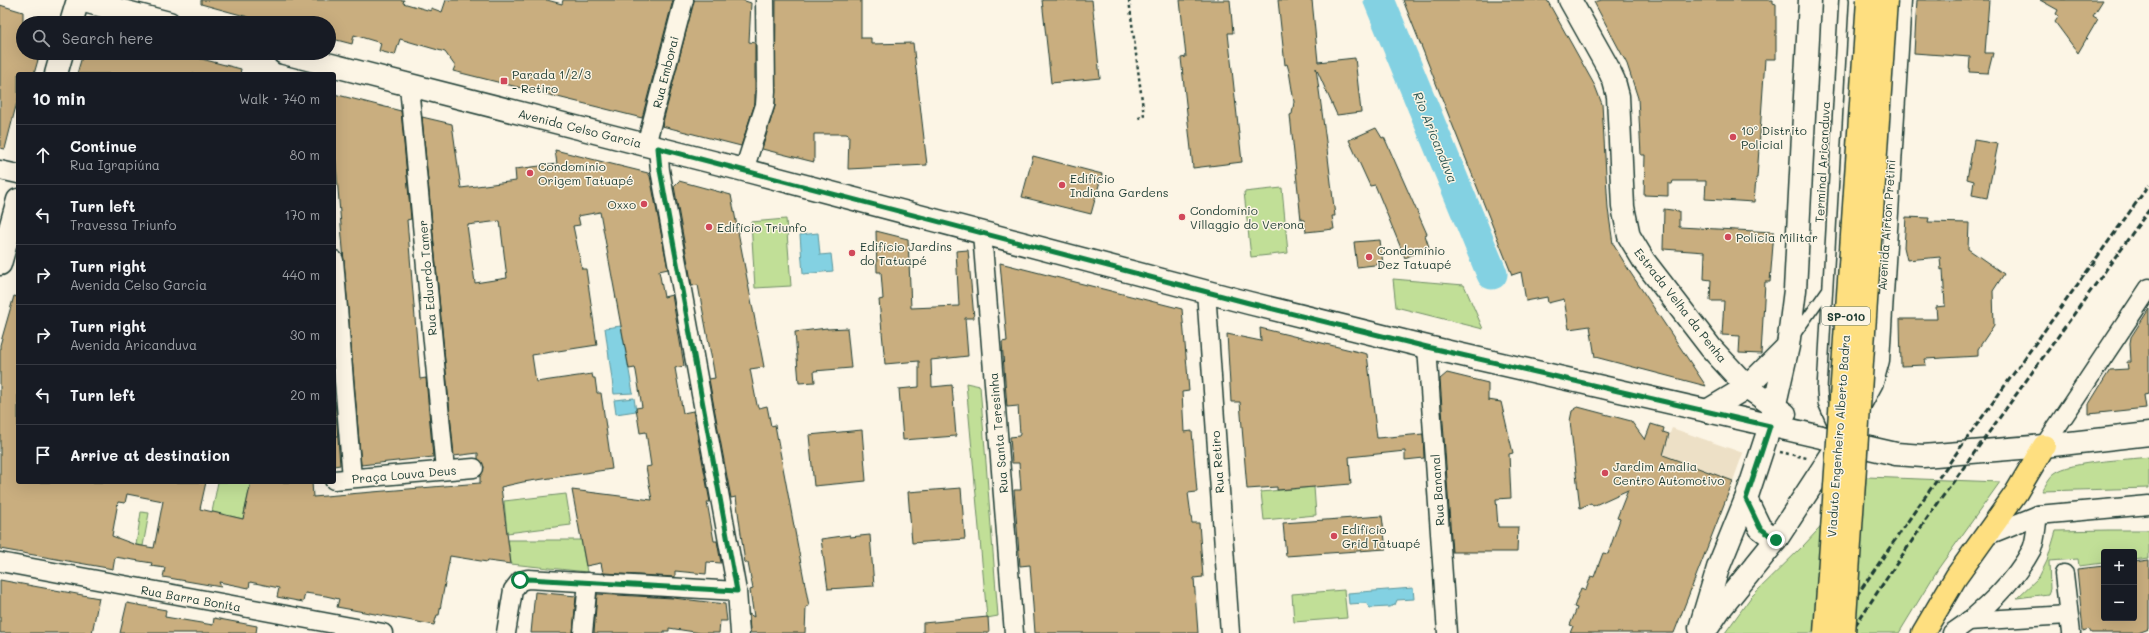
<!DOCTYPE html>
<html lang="en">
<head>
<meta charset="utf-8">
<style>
	:root { --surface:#171b24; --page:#242831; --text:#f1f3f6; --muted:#9ea1a6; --line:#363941 }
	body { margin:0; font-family:Mali,sans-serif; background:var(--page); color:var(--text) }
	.controls { position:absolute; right:12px; bottom:12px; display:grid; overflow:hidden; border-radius:4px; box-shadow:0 4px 16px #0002 }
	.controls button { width:36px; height:36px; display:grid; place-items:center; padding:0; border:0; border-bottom:1px solid var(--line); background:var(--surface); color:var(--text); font:20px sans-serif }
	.stop { position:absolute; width:12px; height:12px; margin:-9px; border:3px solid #0b8043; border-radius:50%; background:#fff }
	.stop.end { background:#0b8043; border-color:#fff; box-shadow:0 1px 4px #0008 }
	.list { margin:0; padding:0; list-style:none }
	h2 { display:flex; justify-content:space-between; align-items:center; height:52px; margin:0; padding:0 16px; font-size:17px }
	h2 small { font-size:13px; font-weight:400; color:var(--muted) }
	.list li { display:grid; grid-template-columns:26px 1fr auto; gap:12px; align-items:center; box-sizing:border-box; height:60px; padding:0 16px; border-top:1px solid var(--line) }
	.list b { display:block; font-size:15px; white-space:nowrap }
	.list p { margin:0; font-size:13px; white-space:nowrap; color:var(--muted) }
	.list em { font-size:13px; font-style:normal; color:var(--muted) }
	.icon { flex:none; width:22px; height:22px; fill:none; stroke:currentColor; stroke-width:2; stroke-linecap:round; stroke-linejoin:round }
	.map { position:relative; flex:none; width:2149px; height:633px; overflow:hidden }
	.search { position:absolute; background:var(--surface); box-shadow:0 4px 16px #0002; left:16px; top:16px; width:320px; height:44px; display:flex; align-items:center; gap:10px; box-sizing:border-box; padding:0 14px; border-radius:22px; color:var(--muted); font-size:15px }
	.panel { position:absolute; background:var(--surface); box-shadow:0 4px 16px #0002; left:16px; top:72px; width:320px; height:412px; border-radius:4px }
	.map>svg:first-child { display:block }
</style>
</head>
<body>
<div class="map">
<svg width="2149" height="633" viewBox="0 0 2149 633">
	<rect width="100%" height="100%" fill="#fcf5e5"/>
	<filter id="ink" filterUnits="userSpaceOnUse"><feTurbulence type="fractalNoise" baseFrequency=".025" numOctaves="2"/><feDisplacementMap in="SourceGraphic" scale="8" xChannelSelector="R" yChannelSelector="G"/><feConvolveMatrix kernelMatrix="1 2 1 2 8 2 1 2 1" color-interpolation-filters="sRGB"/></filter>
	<g filter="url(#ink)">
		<path fill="#ede0c6" d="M1672 428 1743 453 1720 517 1649 490Z"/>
		<g fill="#c1df97" stroke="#708e66">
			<path d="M1282 188 1288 253 1251 257 1244 192Z"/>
			<path d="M786 219 791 286 755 288 751 222Z"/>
			<path d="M1393 279 1464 285 1483 329 1396 307Z"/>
			<path d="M966 383 980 386 998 616 987 618Z"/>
			<path d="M2149 457V488L2042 491C2046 485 2049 477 2055 473 2071 461 2127 460 2149 457Z"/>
			<path d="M1867 477 2000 482 1938 569 1899 633H1725L1751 597 1804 545Z"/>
			<path d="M218 482H251L243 519 212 512Z"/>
			<path d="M1314 487 1316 515 1264 520 1261 492Z"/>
			<path d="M566 494 571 525 507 533 504 501Z"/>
			<path d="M141 512 149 513 143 546 136 545Z"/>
			<path d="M2109 530H2149V558L2134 560V552H2104V563L2079 566 2078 559 2049 561 2050 589 2048 594 2017 598 2039 577 2047 561 2056 531Z"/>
			<path d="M508 540H581L587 572 511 564Z"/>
			<path d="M1344 590 1347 618 1294 622 1292 594Z"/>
		</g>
		<g fill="#83d1e2" stroke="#5b969c">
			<path d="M818 233 820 255 831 254 833 271 803 274 800 235Z"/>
			<path d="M621 326 633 393 614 394 605 328Z"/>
			<path d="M634 398 636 411 616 414 614 400Z"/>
			<path d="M1413 588 1414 599 1397 600 1395 605 1389 607 1370 608 1366 603 1349 604 1348 593Z"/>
		</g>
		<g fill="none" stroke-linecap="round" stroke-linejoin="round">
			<path stroke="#83d1e2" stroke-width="31" d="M1379 0 1492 274"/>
		</g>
		<g fill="#c9ae7f" stroke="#1f3d34" fill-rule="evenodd">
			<path d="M201 0H404L403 3 431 11V8L442 12 446 0H547L562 4 563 0H673L642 118 453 71 455 66 445 52 400 39 395 55 379 51 381 43 354 35 352 44 329 38V23H270L201 4Z"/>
			<path d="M694 0H742L751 3 749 42 755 43V103L741 146 662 126Z"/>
			<path d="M776 0H861V38H871V44L913 43 927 165 848 169 849 135 846 134H814V162L762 149 775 106Z"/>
			<path d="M1042 0H1092L1100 78 1051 83Z"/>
			<path d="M1180 0H1230L1233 33H1228L1242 162 1193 168 1181 58 1186 57Z"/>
			<path d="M1278 0H1312L1318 62 1355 58 1361 112 1337 115 1316 68 1327 149 1335 216H1332L1334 229 1306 232 1304 220H1301L1290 115 1292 114 1294 102 1289 71 1287 64 1285 65Z"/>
			<path d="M1403 0H1547L1595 86 1602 104 1608 209 1613 244 1630 272 1706 386 1595 357 1590 326 1569 329 1564 299 1548 303 1547 297 1526 301 1521 272 1512 275Z"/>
			<path d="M1602 0H1773V3L1776 4V59H1765L1757 178H1756L1754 202 1705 199 1706 181H1673L1672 184H1668V196L1644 195 1645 155H1641L1638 98 1627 64 1594 2Z"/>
			<path d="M1917 0H1989L1985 53H1993L1988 73 1969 72 1970 57 1914 53Z"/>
			<path d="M2040 0H2103L2093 16 2098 19 2078 53 2055 22 2059 16 2056 14 2058 10Z"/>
			<path d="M0 5 23 12V53H40L34 74H18V98L5 149 0 148Z"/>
			<path d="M83 53H178L241 69 240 74H77Z"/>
			<path d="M334 94 401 111 411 219 407 220 420 379 426 378 433 457 361 465 334 141Z"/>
			<path d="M422 117 452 124 461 188 516 181 515 169 557 164 555 150 648 173 650 176 668 269 659 271 664 297 672 295 683 359 684 366 675 368 683 413 693 411 710 502H707L714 541H717L721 563 707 562 706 574 675 571V577L603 573 601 563 586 566 572 490 652 500 646 467 651 466 646 432 640 433 636 408 642 407 636 371 635 368 629 369 600 212 578 216 580 225 573 226 582 269H586L597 345 532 355 536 382 592 374 593 378H595L597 393H601L612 469 523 482 501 487 511 564 488 561 487 562 450 556 439 615H437L434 625 337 607 339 599 326 596 305 593 303 602 277 597 279 588 250 582 249 588 219 582 221 587 163 577 165 568 151 566 152 563 115 557 113 569 0 549V345L14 296 18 297V482H206L200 509 243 519 251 482H312L313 497 480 483V477L484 467 478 459V453L454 456ZM500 221 507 278 475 283 467 225ZM127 494 163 501 154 548 136 545 112 536 118 502 125 503Z"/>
			<path d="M1376 128 1382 138 1384 137 1427 234 1425 235 1429 247 1405 258 1375 185 1370 186 1349 140Z"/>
			<path d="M1974 140 1998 144 1987 198 1972 195 1974 181 1967 179Z"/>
			<path d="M1033 156 1102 174 1091 214 1022 197Z"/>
			<path d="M679 181 731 195 764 367 750 369 757 405 759 408 767 406 771 426 775 425 809 606 806 607 805 633H750L749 614 754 617 750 590 753 589 748 563H745L736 497 731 498 714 407 709 379 715 378 713 366 698 285 692 286 674 186Z"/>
			<path d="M1664 209 1679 211V227L1774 232 1770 282H1765L1761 354 1739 353 1740 336 1722 335 1724 301H1710L1711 280 1704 279 1705 252 1663 249Z"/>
			<path d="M1906 217 1929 218 1928 222 1969 223 1968 249 2004 274 1993 291 1994 325 1978 349V356L1925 359 1926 365 1901 366 1900 319H1937L1936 307 1945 306 1943 269 1941 270 1940 257 1907 260 1904 247Z"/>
			<path d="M876 231 908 239 911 308 959 306 956 251 968 250 974 318H965L968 356 931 360 932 387 952 385 956 436 903 440 899 389 919 387V361L885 364 879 300 883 299 881 272H877Z"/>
			<path d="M1380 240 1383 264 1357 267 1354 242Z"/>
			<path d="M1000 263 1182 309 1189 391 1182 392 1184 432 1192 431 1197 492 1188 493 1192 523H1199L1203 577 1194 578 1198 633H1035L1030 565 1020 566 1014 490H1021L1019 463H1012L1010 437 1019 436 1020 434 1018 406 1007 407 1002 342 1007 341Z"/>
			<path d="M2149 309V394L2144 395 2146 408 2089 414V404L2110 370 2128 369 2127 362H2131L2130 343 2131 337Z"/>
			<path d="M827 328V329L847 328 851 368 814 371 815 382 799 383 795 332Z"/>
			<path d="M1260 328 1367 354 1377 438 1423 434 1424 458 1405 460V451L1349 457 1351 484 1277 490V487L1247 489 1240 402H1231L1227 334 1261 341Z"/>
			<path d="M1447 373 1488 383V400L1501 402 1513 453 1509 454 1511 498 1496 499 1498 527H1518L1517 552H1452L1440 379Z"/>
			<path d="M335 401 340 465 334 466V402Z"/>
			<path d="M1578 407 1631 421 1645 440 1651 424 1664 428 1663 432 1669 434 1663 455 1733 481 1674 633H1570L1573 626 1570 625 1577 608 1574 607 1581 588 1586 590 1591 576 1594 577 1603 553 1608 554 1620 519 1617 518 1628 490 1593 506 1591 503 1580 508 1570 421 1572 411Z"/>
			<path d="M862 430 866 481 814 486 809 435Z"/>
			<path d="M961 488 965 539 912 543 908 492Z"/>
			<path d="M1382 516 1386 549 1286 556 1283 523Z"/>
			<path d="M850 535V537L870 535 874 586 828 589 821 539Z"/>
			<path d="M2149 560V629L2138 633H2091L2089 629 2083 631 2077 569 2104 566V618H2134V562Z"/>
			<path d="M0 580 99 598 92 633H0Z"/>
			<path d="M535 592 576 596 573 633H531Z"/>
			<path d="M597 594 673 598 725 604 727 621H720L719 633H701L669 628V631H664V633H594Z"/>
			<path d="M127 603 166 610 165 617 213 625 214 618 257 626 256 633H120Z"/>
			<path d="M988 617 989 633H923V623Z"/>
		</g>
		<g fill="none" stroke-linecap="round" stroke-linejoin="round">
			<g stroke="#1f3d34" stroke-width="12">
				<g id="lane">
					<path d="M1795 335 1826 291"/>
					<path d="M1834 428 1823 403 1822 390 1844 0"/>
				</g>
			</g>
			<g stroke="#1f3d34" stroke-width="21">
				<g id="street">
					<path d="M409 86 445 470"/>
					<path d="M646 145 684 0"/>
					<path d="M658 148 660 170 737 591 740 633"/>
					<path d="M0 170 18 174"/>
					<path d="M744 170 765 105 766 91 765 0"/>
					<path d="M982 233 1014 633"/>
					<path d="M334 260 352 478"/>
					<path d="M1206 291 1230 633"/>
					<path d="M1427 347 1447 633"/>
					<path d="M2044 446 2149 288"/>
					<path d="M334 480 474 468"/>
					<path d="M1986 536 2038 515 2149 505"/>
					<path d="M0 562 383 633"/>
					<path d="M2064 574 2071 633"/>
					<path d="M1968 621 2068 615"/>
					<path d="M506 633 513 590 520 581 528 579 737 591"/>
					<path d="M583 633 588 582"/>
					<path d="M1952 633C1982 613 2015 581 2032 549 2036 539 2036 526 2038 515"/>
				</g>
			</g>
			<g stroke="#1f3d34" stroke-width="25">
				<g id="secondary">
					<path d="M80 0 169 23"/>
					<path d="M1570 0 1607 66 1614 81 1618 96 1623 207 1629 236 1644 261 1711 348 1747 387 1785 414"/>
					<path d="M71 23 78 0"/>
					<path d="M284 53 744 170 1249 303 1427 347 1896 454 1923 456 2044 446 2149 434"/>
					<path d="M56 74 62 53"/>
					<path d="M0 264 18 200"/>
					<path d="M1857 410 1872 382 1878 360 1900 0"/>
					<path d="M1707 411 1747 387 1787 347"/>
					<path d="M1746 499 1760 528 1776 540"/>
					<path d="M1700 628 1718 568 1746 499 1770 426 1788 346 1795 290 1810 0"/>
					<path d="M1704 633 1720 609 1776 540 1842 439"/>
				</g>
			</g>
			<g stroke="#1f3d34" stroke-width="25">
				<path id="highway" d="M1923 633 1956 577 2016 493 2044 446"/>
			</g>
			<g stroke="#1f3d34" stroke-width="2.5" stroke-dasharray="3 3" stroke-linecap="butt">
				<path d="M1129 0 1144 116 1136 119"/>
				<path d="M1780 452 1807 458"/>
			</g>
			<use href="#lane" stroke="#fcf5e5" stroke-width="9"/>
			<use href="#street" stroke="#fcf5e5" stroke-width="18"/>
			<use href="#secondary" stroke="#fcf5e5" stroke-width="22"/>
			<use href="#highway" stroke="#fedf80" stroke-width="22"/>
			<g stroke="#1f3d34" stroke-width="3" stroke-dasharray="6 3" stroke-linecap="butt">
				<path d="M1831 633 1917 508 2149 185"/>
				<path d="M1850 633 1928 517 2149 210"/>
			</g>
			<g stroke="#1f3d34" stroke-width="25" stroke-linecap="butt">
				<g id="highway-bridge">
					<path d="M1825 633 1868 0"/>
					<path d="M1844 633 1886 0"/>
				</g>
			</g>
			<use href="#highway-bridge" stroke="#fedf80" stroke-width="22"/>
		</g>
	</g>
	<g fill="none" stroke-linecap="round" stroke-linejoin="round" filter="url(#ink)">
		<path stroke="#0b8043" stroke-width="5" d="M520 580 528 579 737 591 660 170 658 148 1249 303 1427 347 1770 426 1746 499 1760 528 1776 540"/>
	</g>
	<g fill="#d1495b" stroke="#fcf5e5" stroke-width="1.5">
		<rect x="500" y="77" width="8" height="8" rx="2"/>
		<circle cx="1733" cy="137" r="4"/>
		<circle cx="530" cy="173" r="4"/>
		<circle cx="1062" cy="185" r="4"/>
		<circle cx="644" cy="204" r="4"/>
		<circle cx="1182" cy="217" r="4"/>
		<circle cx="709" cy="227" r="4"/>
		<circle cx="1728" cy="237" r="4"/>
		<circle cx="852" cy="253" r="4"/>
		<circle cx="1369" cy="257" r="4"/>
		<circle cx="1605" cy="473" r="4"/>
		<circle cx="1334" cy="536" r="4"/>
	</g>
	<g text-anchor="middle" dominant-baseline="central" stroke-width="3" stroke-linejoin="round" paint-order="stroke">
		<rect fill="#fcf5e5" stroke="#617469" stroke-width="1" x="1822" y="307" width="48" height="18" rx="3"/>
		<g font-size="11" font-weight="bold" fill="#1f3d34">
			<text x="1846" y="316">SP-010</text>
		</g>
		<g font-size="12" fill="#1f3d34" stroke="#fcf5e5">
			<text transform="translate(665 72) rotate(-76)">Rua Emborai</text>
			<text transform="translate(580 128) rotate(14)">Avenida Celso Garcia</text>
			<text transform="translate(1822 162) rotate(-87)">Terminal Aricanduva</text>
			<text transform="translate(1886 225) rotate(-86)">Avenida Aírton Pretini</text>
			<text transform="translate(427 278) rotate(-95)">Rua Eduardo Tamer</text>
			<text transform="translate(1681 305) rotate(52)">Estrada Velha da Penha</text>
			<text transform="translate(998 433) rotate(-95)">Rua Santa Teresinha</text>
			<text transform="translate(1838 436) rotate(-86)">Viaduto Engenheiro Alberto Badra</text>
			<text transform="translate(1217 462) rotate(-94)">Rua Retiro</text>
			<text transform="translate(404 474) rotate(-5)">Praça Louva Deus</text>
			<text transform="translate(1437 490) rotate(-94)">Rua Bananal</text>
			<text transform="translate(191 598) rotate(10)">Rua Barra Bonita</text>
		</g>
		<g font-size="12" fill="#1f3d34" stroke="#fcf5e5" text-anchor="start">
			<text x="512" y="74">Parada 1/2/3<tspan x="512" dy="14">- Retiro</tspan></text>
			<text x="1741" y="130">10º Distrito<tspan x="1741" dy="14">Policial</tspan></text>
			<text x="538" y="166">Condomínio<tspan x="538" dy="14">Origem Tatuapé</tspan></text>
			<text x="1070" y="178">Edifício<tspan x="1070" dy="14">Indiana Gardens</tspan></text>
			<text x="636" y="204" text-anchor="end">Oxxo</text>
			<text x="1190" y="210">Condomínio<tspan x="1190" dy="14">Villaggio do Verona</tspan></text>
			<text x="717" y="227">Edifício Triunfo</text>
			<text x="1736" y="237">Polícia Militar</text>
			<text x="860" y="246">Edifício Jardins<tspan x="860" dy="14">do Tatuapé</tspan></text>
			<text x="1377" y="250">Condomínio<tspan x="1377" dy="14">Dez Tatuapé</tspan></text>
			<text x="1613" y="466">Jardim Amalia<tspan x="1613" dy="14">Centro Automotivo</tspan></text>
			<text x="1342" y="529">Edifício<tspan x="1342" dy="14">Grid Tatuapé</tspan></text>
		</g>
		<g font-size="13" font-style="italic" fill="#335b57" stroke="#fcf5e5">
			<text transform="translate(1436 137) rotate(68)">Rio Aricanduva</text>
		</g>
	</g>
</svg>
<div class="controls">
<button>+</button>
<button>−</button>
</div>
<div class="stop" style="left:520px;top:580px"></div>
<div class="stop end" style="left:1776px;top:540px"></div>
<div class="search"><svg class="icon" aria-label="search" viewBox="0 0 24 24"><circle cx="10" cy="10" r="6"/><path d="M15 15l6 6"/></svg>Search here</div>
<section class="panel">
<h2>10 min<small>Walk · 740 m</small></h2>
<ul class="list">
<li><svg class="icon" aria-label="ahead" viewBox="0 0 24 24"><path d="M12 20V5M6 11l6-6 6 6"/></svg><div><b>Continue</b><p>Rua Igrapiúna</p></div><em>80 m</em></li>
<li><svg class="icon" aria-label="left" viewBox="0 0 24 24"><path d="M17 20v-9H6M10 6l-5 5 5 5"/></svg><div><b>Turn left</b><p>Travessa Triunfo</p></div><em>170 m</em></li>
<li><svg class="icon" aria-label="right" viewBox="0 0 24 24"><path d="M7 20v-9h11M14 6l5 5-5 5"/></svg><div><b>Turn right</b><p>Avenida Celso Garcia</p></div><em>440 m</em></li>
<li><svg class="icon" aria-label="right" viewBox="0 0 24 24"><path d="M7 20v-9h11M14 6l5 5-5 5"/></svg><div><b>Turn right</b><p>Avenida Aricanduva</p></div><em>30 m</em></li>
<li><svg class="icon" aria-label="left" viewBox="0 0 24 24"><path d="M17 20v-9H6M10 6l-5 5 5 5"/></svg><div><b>Turn left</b></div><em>20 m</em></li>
<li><svg class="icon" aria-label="arrive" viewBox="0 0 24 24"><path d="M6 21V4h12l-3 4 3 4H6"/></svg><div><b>Arrive at destination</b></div></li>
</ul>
</section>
</div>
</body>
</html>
